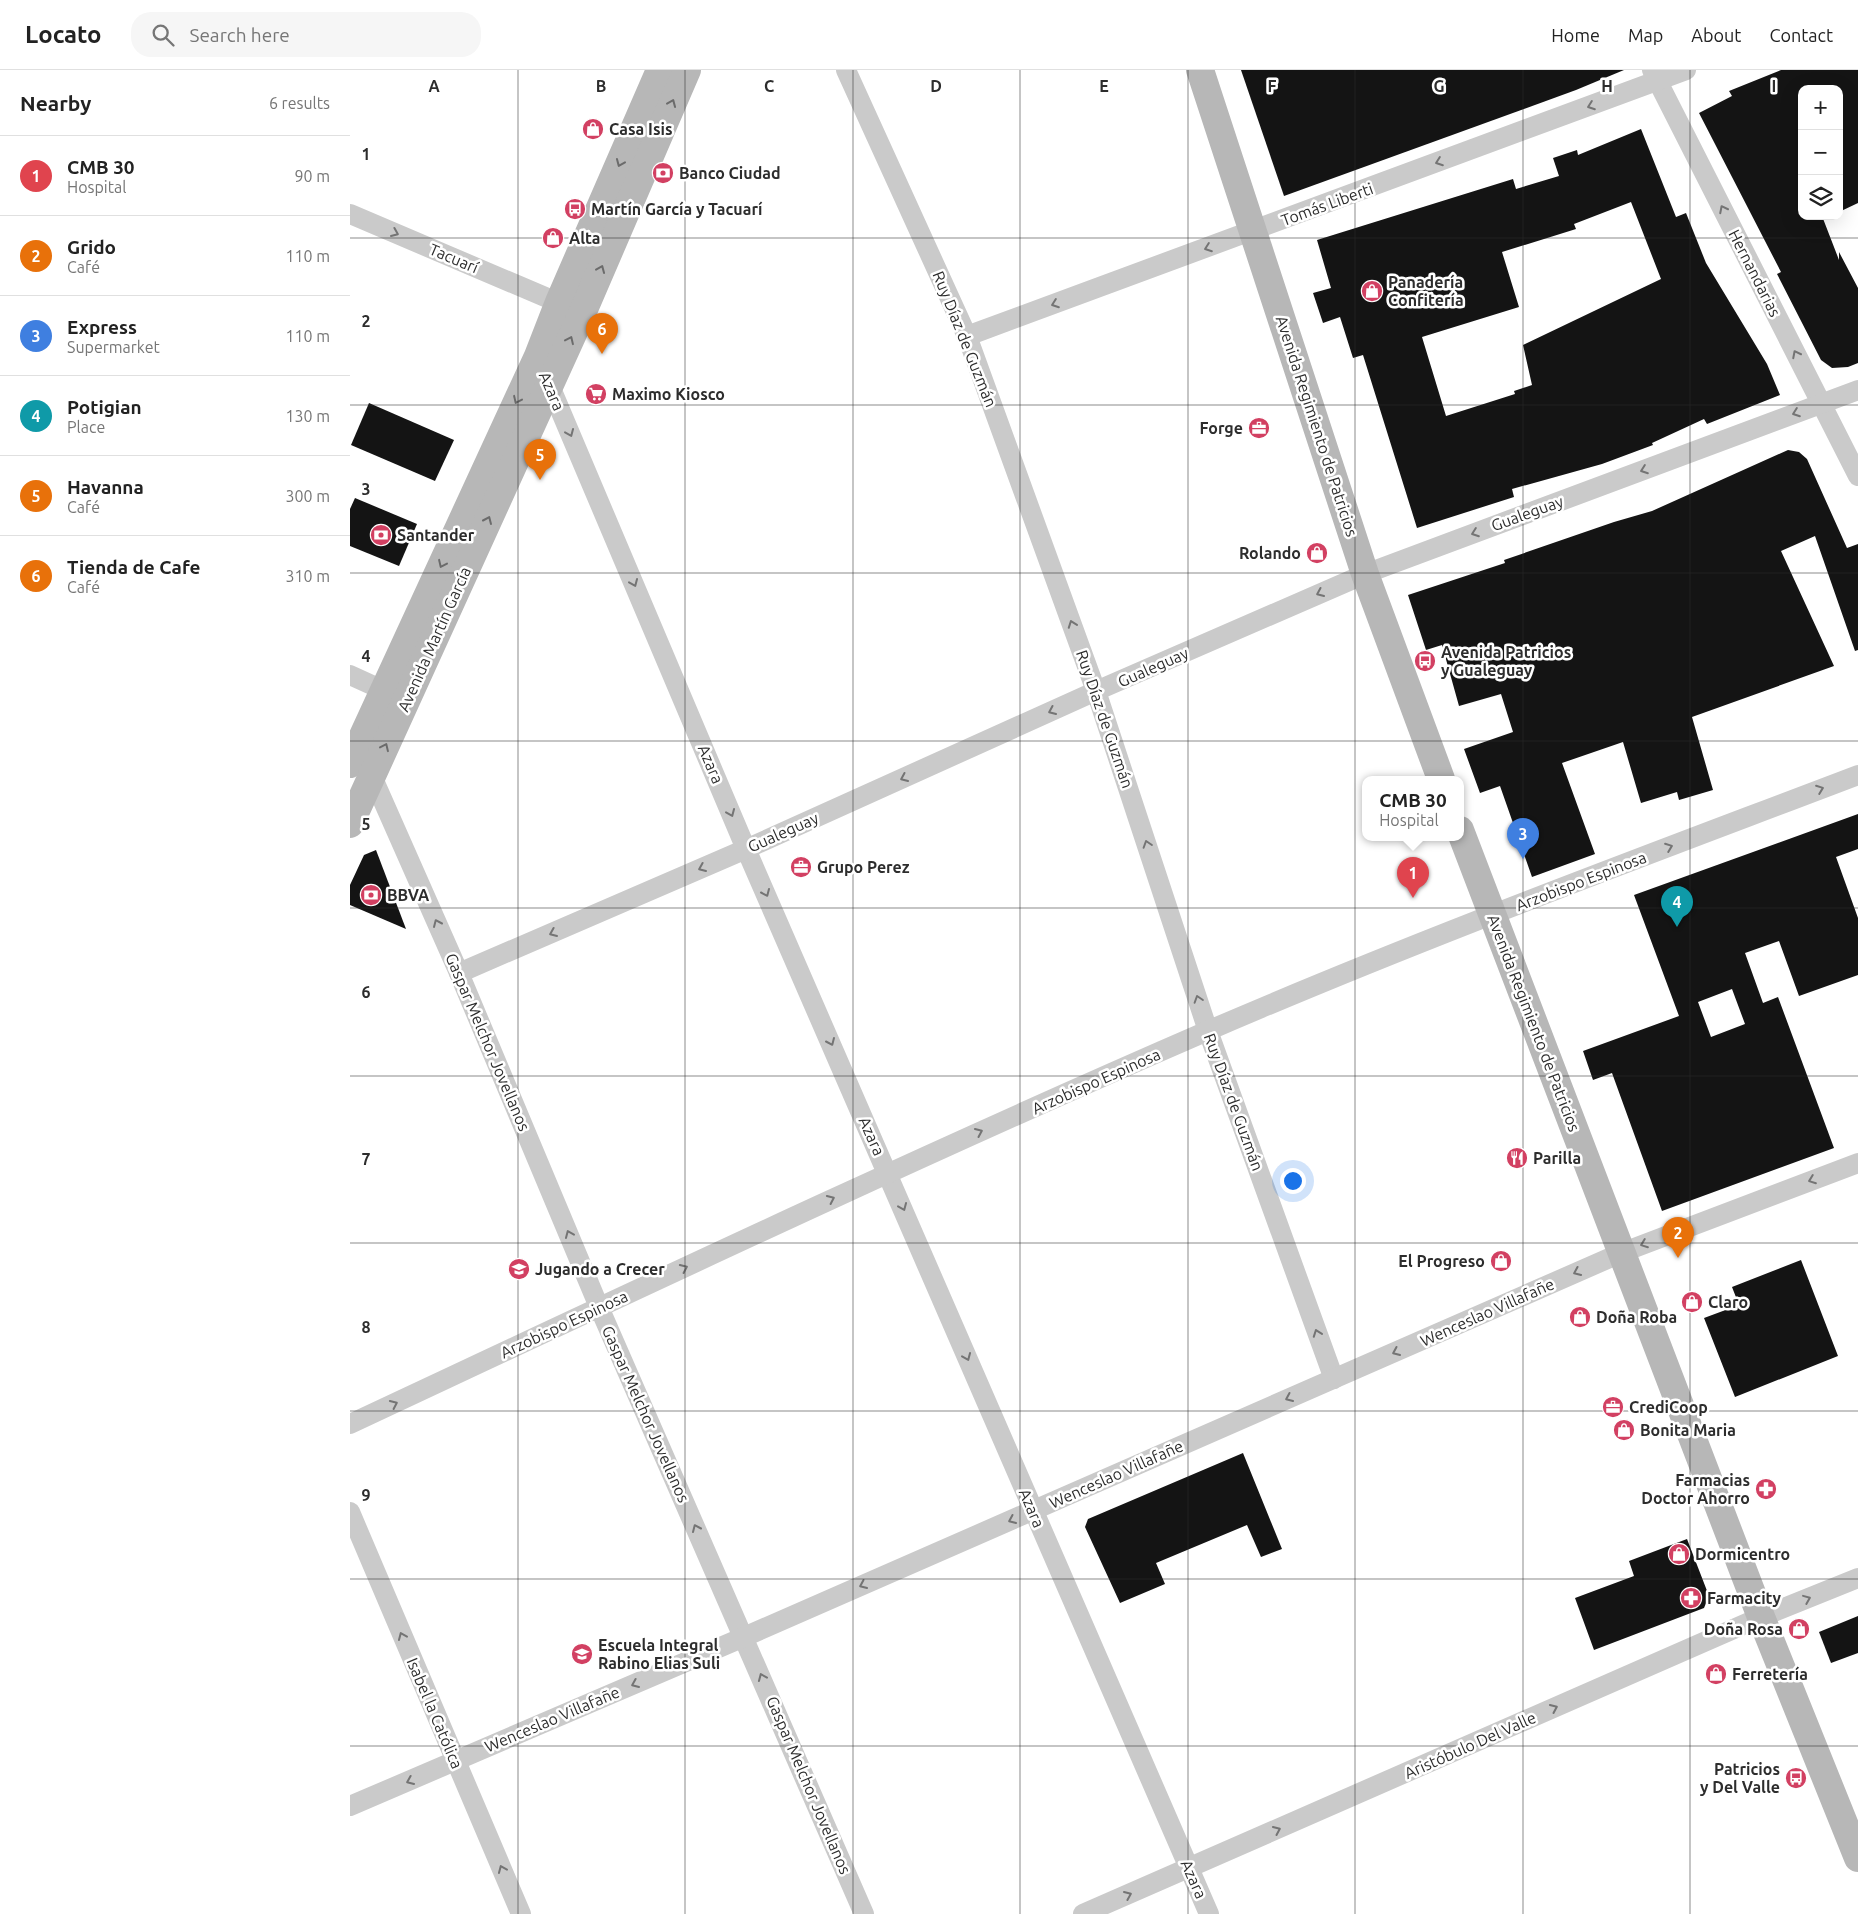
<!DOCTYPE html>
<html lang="en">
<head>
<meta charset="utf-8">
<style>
	:root { --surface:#fff; --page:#f6f6f6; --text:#222; --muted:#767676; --line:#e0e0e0; --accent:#db2777 }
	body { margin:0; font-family:Ubuntu,sans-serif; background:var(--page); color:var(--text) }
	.controls { position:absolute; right:15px; top:15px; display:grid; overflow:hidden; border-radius:10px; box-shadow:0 5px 20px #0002 }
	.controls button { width:45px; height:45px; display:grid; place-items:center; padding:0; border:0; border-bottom:1px solid var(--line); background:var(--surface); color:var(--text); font:25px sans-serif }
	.you { position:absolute; left:942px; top:1110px; width:18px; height:18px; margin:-12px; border:4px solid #fff; border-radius:50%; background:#1a73e8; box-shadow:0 0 0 8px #1a73e833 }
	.badge { display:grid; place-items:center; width:32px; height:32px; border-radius:50%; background:var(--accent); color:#fff; font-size:16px; font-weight:700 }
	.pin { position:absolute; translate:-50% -41px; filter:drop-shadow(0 1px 2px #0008) }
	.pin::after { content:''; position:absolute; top:26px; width:18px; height:15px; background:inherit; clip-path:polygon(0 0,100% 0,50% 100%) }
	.popup { position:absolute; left:1012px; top:706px; width:102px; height:65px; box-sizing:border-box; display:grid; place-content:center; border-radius:10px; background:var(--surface); filter:drop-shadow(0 1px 4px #0005); font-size:16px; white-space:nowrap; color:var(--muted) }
	.popup b { font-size:19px; color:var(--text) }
	.popup::after { content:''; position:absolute; left:50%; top:100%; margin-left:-10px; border:10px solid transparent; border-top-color:var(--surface) }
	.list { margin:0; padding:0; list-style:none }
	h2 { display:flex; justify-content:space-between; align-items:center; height:65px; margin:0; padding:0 20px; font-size:21px }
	h2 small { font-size:16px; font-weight:400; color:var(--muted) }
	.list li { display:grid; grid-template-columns:32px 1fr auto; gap:15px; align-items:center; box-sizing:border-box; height:80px; padding:0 20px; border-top:1px solid var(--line) }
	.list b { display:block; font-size:19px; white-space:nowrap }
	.list p { margin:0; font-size:16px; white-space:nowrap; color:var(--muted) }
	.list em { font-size:16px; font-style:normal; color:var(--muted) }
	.icon { flex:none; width:28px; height:28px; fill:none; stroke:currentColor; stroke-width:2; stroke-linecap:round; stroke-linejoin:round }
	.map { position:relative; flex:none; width:1508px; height:1844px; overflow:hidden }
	header { display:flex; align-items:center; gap:30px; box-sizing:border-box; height:70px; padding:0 25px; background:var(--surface); border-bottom:1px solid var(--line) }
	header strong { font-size:24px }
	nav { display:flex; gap:28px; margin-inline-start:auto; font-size:18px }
	.search { width:350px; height:45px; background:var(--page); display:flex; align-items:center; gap:12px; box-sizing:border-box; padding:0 18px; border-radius:20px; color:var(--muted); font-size:19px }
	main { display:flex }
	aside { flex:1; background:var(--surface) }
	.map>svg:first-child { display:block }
</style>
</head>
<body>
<header>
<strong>Locato</strong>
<div class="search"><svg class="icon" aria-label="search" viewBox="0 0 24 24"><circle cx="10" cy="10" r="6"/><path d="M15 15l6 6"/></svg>Search here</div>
<nav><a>Home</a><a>Map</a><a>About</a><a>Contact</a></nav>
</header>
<main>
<aside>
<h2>Nearby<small>6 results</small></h2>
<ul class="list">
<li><span class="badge" style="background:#e0444e">1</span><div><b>CMB 30</b><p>Hospital</p></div><em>90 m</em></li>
<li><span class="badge" style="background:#e8710a">2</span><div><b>Grido</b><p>Café</p></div><em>110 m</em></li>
<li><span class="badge" style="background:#3f7fe0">3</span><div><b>Express</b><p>Supermarket</p></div><em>110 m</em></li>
<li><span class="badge" style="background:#0f9aa8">4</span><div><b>Potigian</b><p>Place</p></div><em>130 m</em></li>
<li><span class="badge" style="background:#e8710a">5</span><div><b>Havanna</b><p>Café</p></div><em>300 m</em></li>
<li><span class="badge" style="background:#e8710a">6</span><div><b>Tienda de Cafe</b><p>Café</p></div><em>310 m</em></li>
</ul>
</aside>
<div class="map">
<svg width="1508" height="1844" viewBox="0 0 1508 1844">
	<rect width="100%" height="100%" fill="#fff"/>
	<g fill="#141414" fill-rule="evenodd">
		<path d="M891 0H1274L1226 20 934 126Z"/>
		<path d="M1431 0H1508V133L1489 142V19H1452V146H1472L1489 190V182L1508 218V293L1498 297 1482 298 1471 290 1427 204 1431 202 1349 43 1382 26 1379 21Z"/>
		<path d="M1291 59 1326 147 1336 143 1356 193 1417 294 1430 325 1357 354 1354 349 1302 373 1303 375 1252 394 1162 419 1164 427 1067 458 1013 285 1003 288 990 247 973 253 963 223 981 218 967 170 1163 109 1166 119 1209 106 1203 88 1227 80 1228 85ZM1281 132 1311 209 1173 275 1182 315 1164 321 1165 324 1096 346 1072 267 1169 237 1152 182 1226 159 1224 154Z"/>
		<path d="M19 333 104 370 85 411 1 375Z"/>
		<path d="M1438 380 1449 382 1457 389 1497 478 1508 474V580L1505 581 1465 466 1431 481 1484 596 1342 647 1363 720 1329 730 1327 722 1291 733 1273 672 1212 693 1245 784 1182 807 1150 716 1130 723 1114 679 1163 662 1151 624 1109 636 1092 575 1076 580 1058 525 1155 493 1154 490 1264 452 1302 441Z"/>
		<path d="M5 428 67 454 49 496 0 476V439Z"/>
		<path d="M1508 744V779L1486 787 1508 848V905L1449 926 1429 871 1395 883 1413 933 1428 927 1484 1078 1312 1141 1262 1003 1243 1010 1233 981 1329 946 1284 825ZM1382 919 1395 954 1361 967 1348 932Z"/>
		<path d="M26 780 56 859 0 835V815L14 785Z"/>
		<path d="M1451 1190 1488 1286 1385 1327 1354 1248 1389 1235 1382 1217Z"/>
		<path d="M893 1383 932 1479 911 1487 897 1455 806 1493 815 1514 770 1533 735 1457 738 1449Z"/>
		<path d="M1337 1469 1359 1526 1354 1538 1244 1580 1225 1528 1284 1506 1279 1491Z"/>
		<path d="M1508 1546V1583L1481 1593 1469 1562Z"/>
	</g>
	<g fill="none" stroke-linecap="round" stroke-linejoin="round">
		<g stroke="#cacaca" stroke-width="20">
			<path d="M496 0 617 266 746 621 858 961 984 1309"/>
			<path d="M1302 0 1508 406"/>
			<path d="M0 144 221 238"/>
			<path d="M617 266 1336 0"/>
			<path d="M197 309 396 779 859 1844"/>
			<path d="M0 605 46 626"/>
			<path d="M18 697 109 903 249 1237 514 1844"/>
			<path d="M109 903 396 779 746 621 1015 504 1508 320"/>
			<path d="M0 1354C284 1221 567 1087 855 962 1070 869 1290 788 1508 705"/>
			<path d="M0 1442 171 1844"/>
			<path d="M0 1736 394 1567 1271 1183 1508 1093"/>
			<path d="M733 1844 1411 1547 1508 1508"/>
		</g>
		<g stroke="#b7b7b7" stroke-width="28">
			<path d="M850 0 1015 504 1091 709"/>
			<path d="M0 694 188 286 209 232 310 0"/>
			<path d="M0 754 232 244 337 0"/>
			<path d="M1110 760 1411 1547 1508 1788"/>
		</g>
	</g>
	<defs><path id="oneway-chevron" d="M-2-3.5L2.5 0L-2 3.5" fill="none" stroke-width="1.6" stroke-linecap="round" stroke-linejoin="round" transform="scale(1.25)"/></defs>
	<g stroke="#6b6b6b">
		<use href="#oneway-chevron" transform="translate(322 33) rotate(-67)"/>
		<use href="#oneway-chevron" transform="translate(270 93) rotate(113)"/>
		<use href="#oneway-chevron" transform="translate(251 199) rotate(-67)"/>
		<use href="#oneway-chevron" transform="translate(220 270) rotate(-65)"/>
		<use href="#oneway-chevron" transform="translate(167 330) rotate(115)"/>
		<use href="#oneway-chevron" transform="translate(138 450) rotate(-66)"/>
		<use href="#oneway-chevron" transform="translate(92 494) rotate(115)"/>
		<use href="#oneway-chevron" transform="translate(35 677) rotate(-65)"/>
	</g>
	<g stroke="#747474">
		<use href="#oneway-chevron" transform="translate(1241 36) rotate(160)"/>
		<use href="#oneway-chevron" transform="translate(1089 92) rotate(160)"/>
		<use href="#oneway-chevron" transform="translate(1373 139) rotate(-117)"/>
		<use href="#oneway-chevron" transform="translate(45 163) rotate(23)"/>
		<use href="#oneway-chevron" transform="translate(858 178) rotate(160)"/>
		<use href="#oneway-chevron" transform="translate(705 234) rotate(160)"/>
		<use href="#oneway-chevron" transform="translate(1446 284) rotate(-117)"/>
		<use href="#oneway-chevron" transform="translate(1446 343) rotate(160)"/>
		<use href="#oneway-chevron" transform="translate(220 363) rotate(67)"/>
		<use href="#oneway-chevron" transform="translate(1294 400) rotate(160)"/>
		<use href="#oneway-chevron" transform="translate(1125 463) rotate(160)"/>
		<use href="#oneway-chevron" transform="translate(284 513) rotate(67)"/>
		<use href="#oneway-chevron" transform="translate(970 523) rotate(156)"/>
		<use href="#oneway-chevron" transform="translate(722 554) rotate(-110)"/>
		<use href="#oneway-chevron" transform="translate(702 641) rotate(156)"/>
		<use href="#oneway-chevron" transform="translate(554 708) rotate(156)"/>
		<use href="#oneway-chevron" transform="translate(1470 719) rotate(-21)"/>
		<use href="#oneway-chevron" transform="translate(381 743) rotate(67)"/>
		<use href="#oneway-chevron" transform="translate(797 774) rotate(-108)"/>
		<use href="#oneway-chevron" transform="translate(1319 777) rotate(-21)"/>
		<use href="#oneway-chevron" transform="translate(352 798) rotate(157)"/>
		<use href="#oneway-chevron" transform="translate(416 823) rotate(66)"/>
		<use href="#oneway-chevron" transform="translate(87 853) rotate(-114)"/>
		<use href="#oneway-chevron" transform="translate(203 863) rotate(157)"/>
		<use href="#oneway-chevron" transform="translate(848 929) rotate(-108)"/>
		<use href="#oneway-chevron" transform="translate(481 972) rotate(66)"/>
		<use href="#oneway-chevron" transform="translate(629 1062) rotate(-24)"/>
		<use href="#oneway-chevron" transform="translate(1462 1110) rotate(159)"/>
		<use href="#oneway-chevron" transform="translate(481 1129) rotate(-25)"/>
		<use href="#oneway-chevron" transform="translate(553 1137) rotate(67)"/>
		<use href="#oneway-chevron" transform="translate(219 1164) rotate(-113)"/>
		<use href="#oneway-chevron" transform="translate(1294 1174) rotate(159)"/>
		<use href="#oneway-chevron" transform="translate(334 1198) rotate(-25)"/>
		<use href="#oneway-chevron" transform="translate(1227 1202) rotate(156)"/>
		<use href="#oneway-chevron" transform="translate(967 1263) rotate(-110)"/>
		<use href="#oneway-chevron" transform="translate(1046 1282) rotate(156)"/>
		<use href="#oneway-chevron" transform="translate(617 1287) rotate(67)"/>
		<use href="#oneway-chevron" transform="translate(939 1328) rotate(156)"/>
		<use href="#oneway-chevron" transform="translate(44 1334) rotate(-25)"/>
		<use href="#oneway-chevron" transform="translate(662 1450) rotate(156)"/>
		<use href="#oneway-chevron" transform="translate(346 1458) rotate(-114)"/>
		<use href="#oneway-chevron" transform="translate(513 1515) rotate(156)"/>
		<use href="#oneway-chevron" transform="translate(1457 1529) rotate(-22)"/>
		<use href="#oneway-chevron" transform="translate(52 1566) rotate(-113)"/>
		<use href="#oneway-chevron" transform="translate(412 1607) rotate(-113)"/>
		<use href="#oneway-chevron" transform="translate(285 1614) rotate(157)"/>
		<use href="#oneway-chevron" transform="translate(1204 1638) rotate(-24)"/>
		<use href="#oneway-chevron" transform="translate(60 1711) rotate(157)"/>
		<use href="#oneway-chevron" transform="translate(927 1760) rotate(-24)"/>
		<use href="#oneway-chevron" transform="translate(152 1799) rotate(-113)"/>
		<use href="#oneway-chevron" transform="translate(778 1825) rotate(-23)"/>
	</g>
	<path fill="none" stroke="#2d2d2d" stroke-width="1" stroke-opacity="0.55" d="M168 0V1844M335 0V1844M503 0V1844M670 0V1844M838 0V1844M1005 0V1844M1173 0V1844M1340 0V1844M0 168H1508M0 335H1508M0 503H1508M0 671H1508M0 838H1508M0 1006H1508M0 1173H1508M0 1341H1508M0 1509H1508M0 1676H1508"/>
	<defs>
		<g id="shop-disc" transform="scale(1.125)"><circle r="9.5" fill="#d24062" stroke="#fff"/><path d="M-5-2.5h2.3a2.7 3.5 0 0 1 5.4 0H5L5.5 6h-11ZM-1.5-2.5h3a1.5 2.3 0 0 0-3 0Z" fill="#fff"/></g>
		<g id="bank-disc" transform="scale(1.125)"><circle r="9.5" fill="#d24062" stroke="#fff"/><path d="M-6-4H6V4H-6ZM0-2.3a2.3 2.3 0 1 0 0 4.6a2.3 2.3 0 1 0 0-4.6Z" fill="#fff"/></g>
		<g id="bus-disc" transform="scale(1.125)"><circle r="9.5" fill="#d24062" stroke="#fff"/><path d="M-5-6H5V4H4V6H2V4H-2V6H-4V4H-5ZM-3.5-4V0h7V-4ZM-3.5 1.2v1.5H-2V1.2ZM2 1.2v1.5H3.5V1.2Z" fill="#fff"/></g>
		<g id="supermarket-disc" transform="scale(1.125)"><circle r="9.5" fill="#d24062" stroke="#fff"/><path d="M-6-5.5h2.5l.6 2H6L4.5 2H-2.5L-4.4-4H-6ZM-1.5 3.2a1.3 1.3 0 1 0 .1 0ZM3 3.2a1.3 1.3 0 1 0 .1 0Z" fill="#fff"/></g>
		<g id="office-disc" transform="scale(1.125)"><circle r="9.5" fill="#d24062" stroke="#fff"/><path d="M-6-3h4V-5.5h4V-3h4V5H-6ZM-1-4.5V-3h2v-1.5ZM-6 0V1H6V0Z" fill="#fff"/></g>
		<g id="restaurant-disc" transform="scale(1.125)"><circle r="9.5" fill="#d24062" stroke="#fff"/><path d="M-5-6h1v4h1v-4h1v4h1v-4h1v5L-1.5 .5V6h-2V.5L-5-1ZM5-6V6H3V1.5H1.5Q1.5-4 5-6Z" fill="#fff"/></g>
		<g id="school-disc" transform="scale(1.125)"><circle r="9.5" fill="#d24062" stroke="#fff"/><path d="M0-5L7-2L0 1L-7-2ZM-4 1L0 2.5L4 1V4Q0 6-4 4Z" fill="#fff"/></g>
		<g id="pharmacy-disc" transform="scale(1.125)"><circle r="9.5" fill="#d24062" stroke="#fff"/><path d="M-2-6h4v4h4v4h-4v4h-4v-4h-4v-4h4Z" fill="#fff"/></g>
	</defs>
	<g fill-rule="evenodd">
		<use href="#shop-disc" x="243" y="59"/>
		<use href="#bank-disc" x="313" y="103"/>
		<use href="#bus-disc" x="225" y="139"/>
		<use href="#shop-disc" x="203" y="168"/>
		<use href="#shop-disc" x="1022" y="221"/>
		<use href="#supermarket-disc" x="246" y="324"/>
		<use href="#office-disc" x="909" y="358"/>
		<use href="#bank-disc" x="31" y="465"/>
		<use href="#shop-disc" x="967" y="483"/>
		<use href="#bus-disc" x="1075" y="591"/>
		<use href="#office-disc" x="451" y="797"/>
		<use href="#bank-disc" x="21" y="825"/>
		<use href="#restaurant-disc" x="1167" y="1088"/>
		<use href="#shop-disc" x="1151" y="1191"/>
		<use href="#school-disc" x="169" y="1199"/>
		<use href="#shop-disc" x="1342" y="1232"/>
		<use href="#shop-disc" x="1230" y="1247"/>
		<use href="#office-disc" x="1263" y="1337"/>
		<use href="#shop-disc" x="1274" y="1360"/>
		<use href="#pharmacy-disc" x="1416" y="1419"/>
		<use href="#shop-disc" x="1329" y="1484"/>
		<use href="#pharmacy-disc" x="1341" y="1528"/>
		<use href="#shop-disc" x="1449" y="1559"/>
		<use href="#school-disc" x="232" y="1584"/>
		<use href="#shop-disc" x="1366" y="1604"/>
		<use href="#bus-disc" x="1446" y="1708"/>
	</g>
	<g text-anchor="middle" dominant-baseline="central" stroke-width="5" stroke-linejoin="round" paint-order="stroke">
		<g font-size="16" font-weight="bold" fill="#2d2d2d" stroke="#fff" text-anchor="start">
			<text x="259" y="59">Casa Isis</text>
			<text x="329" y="103">Banco Ciudad</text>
			<text x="241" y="139">Martín García y Tacuarí</text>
			<text x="219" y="168">Alta</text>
			<text x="1038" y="212">Panadería<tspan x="1038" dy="18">Confitería</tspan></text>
			<text x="262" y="324">Maximo Kiosco</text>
			<text x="893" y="358" text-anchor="end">Forge</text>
			<text x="47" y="465">Santander</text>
			<text x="951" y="483" text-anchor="end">Rolando</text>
			<text x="1091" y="582">Avenida Patricios<tspan x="1091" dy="18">y Gualeguay</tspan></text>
			<text x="467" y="797">Grupo Perez</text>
			<text x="37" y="825">BBVA</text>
			<text x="1183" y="1088">Parilla</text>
			<text x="1135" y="1191" text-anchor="end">El Progreso</text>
			<text x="185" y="1199">Jugando a Crecer</text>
			<text x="1358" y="1232">Claro</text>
			<text x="1246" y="1247">Doña Roba</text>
			<text x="1279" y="1337">CrediCoop</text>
			<text x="1290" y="1360">Bonita Maria</text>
			<text x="1400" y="1410" text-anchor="end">Farmacias<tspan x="1400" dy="18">Doctor Ahorro</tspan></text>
			<text x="1345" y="1484">Dormicentro</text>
			<text x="1357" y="1528">Farmacity</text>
			<text x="1433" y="1559" text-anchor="end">Doña Rosa</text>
			<text x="248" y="1575">Escuela Integral<tspan x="248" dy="18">Rabino Elias Suli</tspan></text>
			<text x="1382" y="1604">Ferretería</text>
			<text x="1430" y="1699" text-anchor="end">Patricios<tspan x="1430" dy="18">y Del Valle</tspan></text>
		</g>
		<g font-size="16" fill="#2d2d2d" stroke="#fff">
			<text transform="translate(977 134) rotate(-20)">Tomás Liberti</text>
			<text transform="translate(104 188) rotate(23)">Tacuarí</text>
			<text transform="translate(1405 203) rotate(63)">Hernandarias</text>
			<text transform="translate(615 269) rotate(68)">Ruy Díaz de Guzmán</text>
			<text transform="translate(202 321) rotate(67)">Azara</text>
			<text transform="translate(967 356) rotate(72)">Avenida Regimiento de Patricios</text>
			<text transform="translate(1177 443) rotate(-20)">Gualeguay</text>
			<text transform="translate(84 569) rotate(-66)">Avenida Martín García</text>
			<text transform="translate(803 597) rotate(-24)">Gualeguay</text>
			<text transform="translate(755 649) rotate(71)">Ruy Díaz de Guzmán</text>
			<text transform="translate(361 694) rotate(67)">Azara</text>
			<text transform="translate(433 762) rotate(-24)">Gualeguay</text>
			<text transform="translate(1231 811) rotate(-21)">Arzobispo Espinosa</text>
			<text transform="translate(1184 953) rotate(69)">Avenida Regimiento de Patricios</text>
			<text transform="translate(138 972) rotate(67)">Gaspar Melchor Jovellanos</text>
			<text transform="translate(746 1011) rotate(-24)">Arzobispo Espinosa</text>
			<text transform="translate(884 1032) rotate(70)">Ruy Díaz de Guzmán</text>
			<text transform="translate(522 1066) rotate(66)">Azara</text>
			<text transform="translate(1137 1242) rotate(-24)">Wenceslao Villafañe</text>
			<text transform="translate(214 1254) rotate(-25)">Arzobispo Espinosa</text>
			<text transform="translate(296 1344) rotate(66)">Gaspar Melchor Jovellanos</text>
			<text transform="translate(766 1404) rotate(-24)">Wenceslao Villafañe</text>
			<text transform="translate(682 1438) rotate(67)">Azara</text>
			<text transform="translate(85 1643) rotate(67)">Isabel la Católica</text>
			<text transform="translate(202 1649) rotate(-23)">Wenceslao Villafañe</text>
			<text transform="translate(1120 1675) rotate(-24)">Aristóbulo Del Valle</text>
			<text transform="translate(459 1715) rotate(67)">Gaspar Melchor Jovellanos</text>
			<text transform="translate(844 1809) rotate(66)">Azara</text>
		</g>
	</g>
	<g font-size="16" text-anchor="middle" font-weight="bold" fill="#2d2d2d" stroke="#fff" stroke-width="5" stroke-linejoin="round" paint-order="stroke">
		<text x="84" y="22">A</text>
		<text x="251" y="22">B</text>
		<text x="419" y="22">C</text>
		<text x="586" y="22">D</text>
		<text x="754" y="22">E</text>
		<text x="922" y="22">F</text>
		<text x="1089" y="22">G</text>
		<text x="1257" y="22">H</text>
		<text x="1424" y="22">I</text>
		<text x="16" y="90">1</text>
		<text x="16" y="257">2</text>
		<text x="16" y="425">3</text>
		<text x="16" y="592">4</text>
		<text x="16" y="760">5</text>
		<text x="16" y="928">6</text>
		<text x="16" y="1095">7</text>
		<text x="16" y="1263">8</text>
		<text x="16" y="1431">9</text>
	</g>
</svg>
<div class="controls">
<button>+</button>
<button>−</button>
<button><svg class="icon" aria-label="layers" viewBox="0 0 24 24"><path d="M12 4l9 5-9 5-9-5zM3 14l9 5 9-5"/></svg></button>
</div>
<div class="you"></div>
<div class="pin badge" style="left:1063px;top:828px;background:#e0444e">1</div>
<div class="popup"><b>CMB 30</b>Hospital</div>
<div class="pin badge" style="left:1328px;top:1188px;background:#e8710a">2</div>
<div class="pin badge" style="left:1173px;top:789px;background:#3f7fe0">3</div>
<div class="pin badge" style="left:1327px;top:857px;background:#0f9aa8">4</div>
<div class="pin badge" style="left:190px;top:410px;background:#e8710a">5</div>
<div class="pin badge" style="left:252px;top:284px;background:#e8710a">6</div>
</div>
</main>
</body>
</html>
